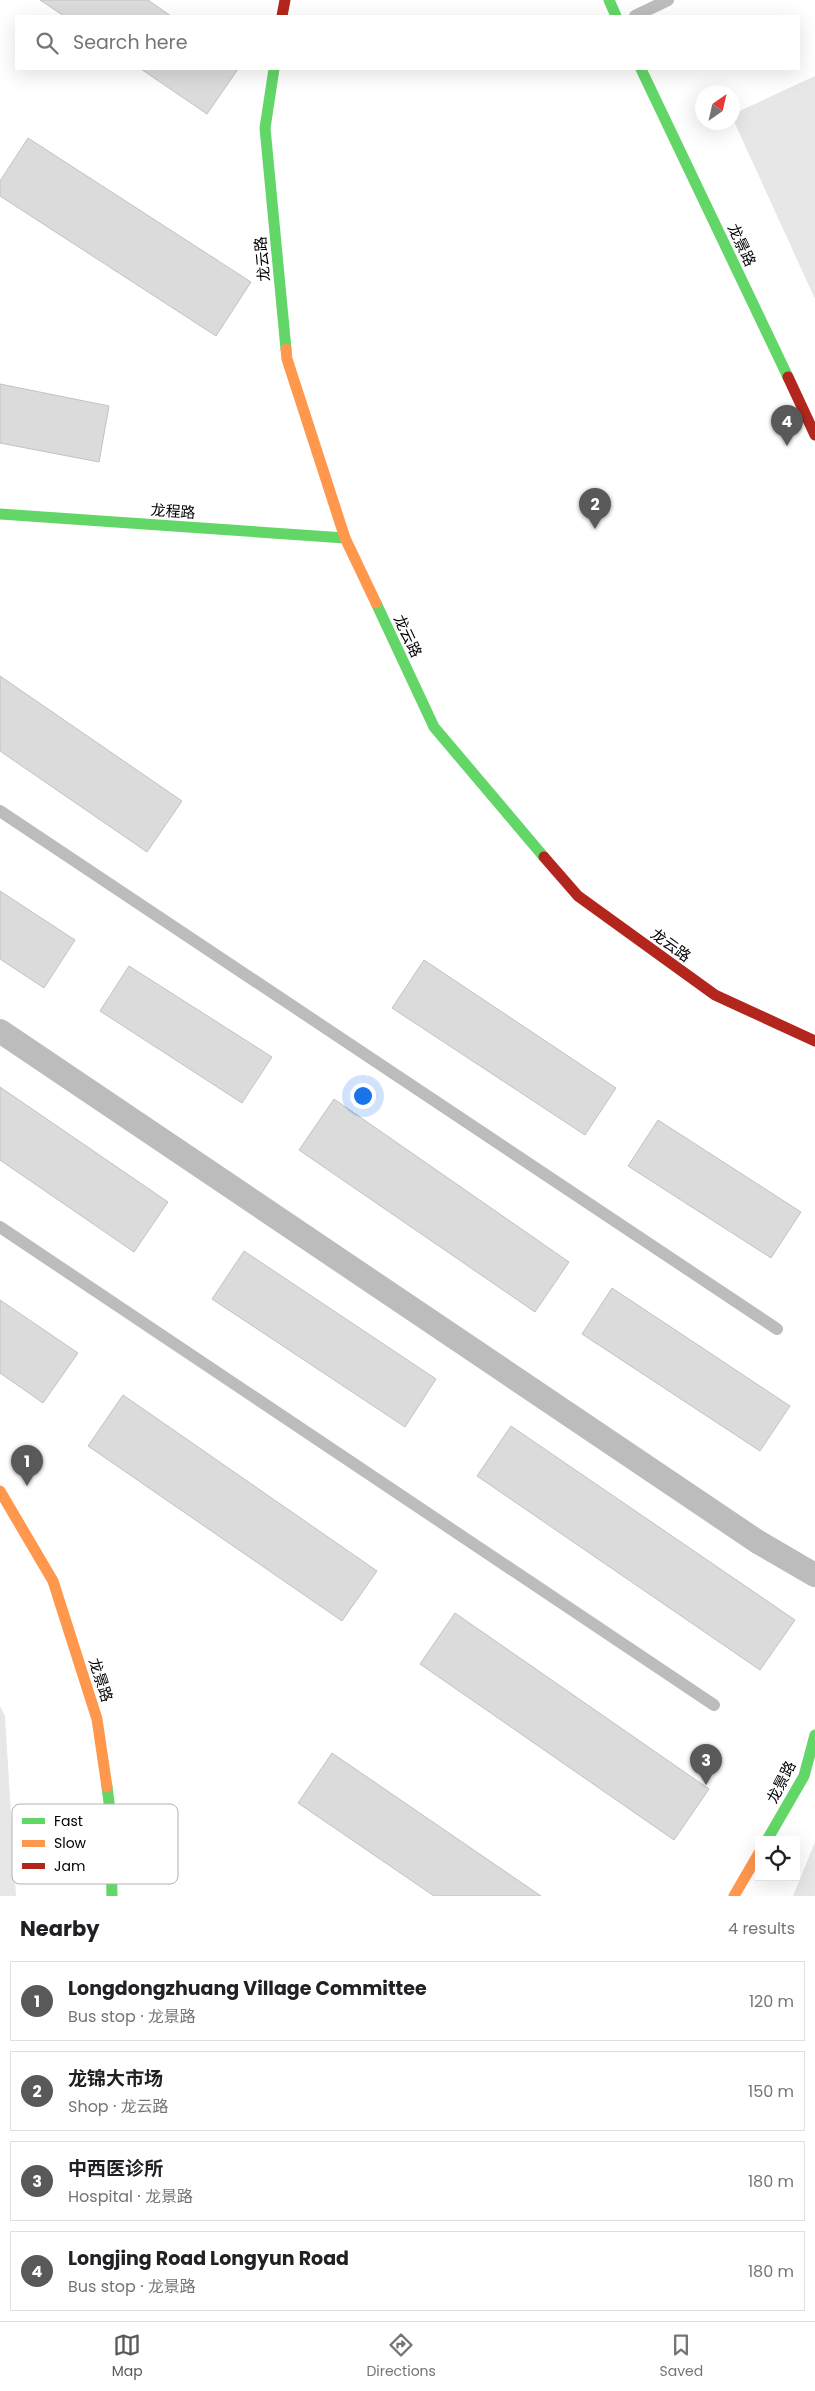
<!DOCTYPE html>
<html lang="en">
<head>
<meta charset="utf-8">
<style>
	:root { --surface:#fff; --page:#f6f6f6; --text:#202124; --muted:#757577; --line:#e0e0e0; --accent:#595959 }
	body { margin:0; font-family:Poppins,"Noto Sans SC",sans-serif; background:var(--page); color:var(--text) }
	.controls { position:absolute; right:15px; bottom:15px; display:grid; overflow:hidden; border-radius:0px; box-shadow:0 5px 20px #0002 }
	.controls button { width:45px; height:45px; display:grid; place-items:center; padding:0; border:0; border-bottom:1px solid var(--line); background:var(--surface); color:var(--text); font:25px sans-serif }
	.compass { position:absolute; left:695px; top:85px; width:45px; height:45px; border-radius:50%; background:var(--surface); box-shadow:0 5px 20px #0002; rotate:34deg }
	.you { position:absolute; left:362px; top:1095px; width:18px; height:18px; margin:-12px; border:4px solid #fff; border-radius:50%; background:#1a73e8; box-shadow:0 0 0 8px #1a73e833 }
	.badge { display:grid; place-items:center; width:32px; height:32px; border-radius:50%; background:var(--accent); color:#fff; font-size:16px; font-weight:700 }
	.pin { position:absolute; translate:-50% -41px; filter:drop-shadow(0 1px 2px #0008) }
	.pin::after { content:''; position:absolute; top:26px; width:18px; height:15px; background:inherit; clip-path:polygon(0 0,100% 0,50% 100%) }
	.list { margin:0; padding:0; list-style:none }
	h2 { display:flex; justify-content:space-between; align-items:center; height:65px; margin:0; padding:0 20px; font-size:21px }
	h2 small { font-size:16px; font-weight:400; color:var(--muted) }
	.list li { display:grid; grid-template-columns:32px 1fr auto; gap:15px; align-items:center; box-sizing:border-box; height:80px; margin:0 10px 10px; padding:0 10px; border:1px solid var(--line); border-radius:0px }
	.list b { display:block; font-size:19px; white-space:nowrap }
	.list p { margin:0; font-size:16px; white-space:nowrap; color:var(--muted) }
	.list em { font-size:16px; font-style:normal; color:var(--muted) }
	.icon { flex:none; width:28px; height:28px; fill:none; stroke:currentColor; stroke-width:2; stroke-linecap:round; stroke-linejoin:round }
	.map { position:relative; flex:none; width:815px; height:1896px; overflow:hidden }
	.search { position:absolute; background:var(--surface); box-shadow:0 5px 20px #0002; left:15px; right:15px; top:15px; height:55px; display:flex; align-items:center; gap:12px; box-sizing:border-box; padding:0 18px; border-radius:0px; color:var(--muted); font-size:19px }
	.sheet { height:425px; background:var(--surface) }
	nav { display:flex; justify-content:space-around; align-items:center; box-sizing:border-box; height:70px; border-top:1px solid var(--line); background:var(--surface); font-size:14px; color:var(--muted) }
	nav a { display:grid; justify-items:center; gap:2px }
	nav .on { color:var(--accent) }
	.map>svg:first-child { display:block }
</style>
</head>
<body>
<div class="map">
<svg width="815" height="1896" viewBox="0 0 815 1896">
	<rect width="100%" height="100%" fill="#fff"/>
	<g fill="#e7e7e7">
		<path d="M815 76V299L732 117 733 114Z"/>
		<path d="M0 1706 5 1716 16 1896H0Z"/>
		<path d="M815 1842V1896H793Z"/>
	</g>
	<g fill="#dbdbdb" stroke="#c2c2c2">
		<path d="M40 0H148L171 16H64Z"/>
		<path d="M141 69H238L207 114Z"/>
		<path d="M28 138 251 282 216 336 0 196V181Z"/>
		<path d="M0 384 109 406 99 462 0 443Z"/>
		<path d="M0 676 182 801 147 852 0 751Z"/>
		<path d="M0 891 75 940 44 988 0 959Z"/>
		<path d="M424 960 616 1088 585 1135 392 1008Z"/>
		<path d="M129 966 272 1057 242 1103 100 1011Z"/>
		<path d="M0 1087 168 1202 134 1252 0 1160Z"/>
		<path d="M334 1099 569 1262 535 1312 299 1150Z"/>
		<path d="M658 1120 801 1212 771 1258 628 1166Z"/>
		<path d="M244 1251 436 1379 405 1427 212 1299Z"/>
		<path d="M612 1288 790 1406 760 1451 582 1334Z"/>
		<path d="M0 1300 78 1353 43 1403 0 1373Z"/>
		<path d="M123 1395 377 1571 342 1621 88 1446Z"/>
		<path d="M511 1426 795 1620 760 1670 477 1476Z"/>
		<path d="M455 1613 709 1789 674 1840 420 1664Z"/>
		<path d="M332 1753 541 1896H434L298 1803Z"/>
	</g>
	<g fill="none" stroke-linecap="round" stroke-linejoin="round">
		<g stroke="#bcbcbc" stroke-width="12">
			<path d="M635 16 668 0"/>
			<path d="M0 811 777 1329"/>
			<path d="M0 1227 714 1705"/>
		</g>
		<path stroke="#bcbcbc" stroke-width="24" d="M0 1031 758 1542 815 1575"/>
		<g stroke="#63d668" stroke-width="11">
			<path d="M609 0 616 16"/>
			<path d="M274 69 265 128 286 349"/>
			<path d="M641 69 788 377"/>
			<path d="M0 514 345 538"/>
			<path d="M376 603 434 727 544 857"/>
			<path d="M107 1787 110 1810 112 1896"/>
			<path d="M767 1840 804 1776 815 1735"/>
		</g>
		<g stroke="#ff974d" stroke-width="11">
			<path d="M286 349 287 359 345 538 376 603"/>
			<path d="M0 1491 53 1581 97 1719 107 1787"/>
			<path d="M734 1896 759 1853"/>
		</g>
		<g stroke="#b3261e" stroke-width="11">
			<path d="M282 16 285 0"/>
			<path d="M788 377 815 435"/>
			<path d="M544 857 578 896 715 995 815 1041"/>
		</g>
	</g>
	<g text-anchor="middle" dominant-baseline="central" stroke-width="4" stroke-linejoin="round" paint-order="stroke">
		<g font-size="15" fill="#000" stroke="#fff">
			<text transform="translate(742 245) rotate(65)">龙景路</text>
			<text transform="translate(262 259) rotate(-95)">龙云路</text>
			<text transform="translate(173 511) rotate(4)">龙程路</text>
			<text transform="translate(408 636) rotate(65)">龙云路</text>
			<text transform="translate(671 945) rotate(36)">龙云路</text>
			<text transform="translate(101 1680) rotate(72)">龙景路</text>
			<text transform="translate(781 1782) rotate(-63)">龙景路</text>
		</g>
	</g>
	<rect x="12" y="1804" width="166" height="80" rx="8" fill="#fff" stroke="#b2b2b2" stroke-width="1"/>
	<rect x="22" y="1818" width="23" height="6" fill="#63d668"/>
	<rect x="22" y="1840" width="23" height="7" fill="#ff974d"/>
	<rect x="22" y="1863" width="23" height="6" fill="#b3261e"/>
	<g font-size="14" fill="#000">
		<text x="54" y="1826">Fast</text>
		<text x="54" y="1848">Slow</text>
		<text x="54" y="1871">Jam</text>
	</g>
</svg>
<div class="controls">
<button><svg class="icon" aria-label="locate" viewBox="0 0 24 24"><circle cx="12" cy="12" r="6"/><path d="M12 2v4M12 18v4M2 12h4M18 12h4"/></svg></button>
</div>
<svg class="compass" viewBox="-18 -18 36 36"><path d="M0-13l5 13h-10z" fill="#e53935"/><path d="M0 13l5-13h-10z" fill="#757577"/></svg>
<div class="you"></div>
<div class="pin badge" style="left:27px;top:1486px">1</div>
<div class="pin badge" style="left:595px;top:529px">2</div>
<div class="pin badge" style="left:706px;top:1785px">3</div>
<div class="pin badge" style="left:787px;top:446px">4</div>
<div class="search"><svg class="icon" aria-label="search" viewBox="0 0 24 24"><circle cx="10" cy="10" r="6"/><path d="M15 15l6 6"/></svg>Search here</div>
</div>
<section class="sheet">
<h2>Nearby<small>4 results</small></h2>
<ul class="list">
<li><span class="badge">1</span><div><b>Longdongzhuang Village Committee</b><p>Bus stop · 龙景路</p></div><em>120 m</em></li>
<li><span class="badge">2</span><div><b>龙锦大市场</b><p>Shop · 龙云路</p></div><em>150 m</em></li>
<li><span class="badge">3</span><div><b>中西医诊所</b><p>Hospital · 龙景路</p></div><em>180 m</em></li>
<li><span class="badge">4</span><div><b>Longjing Road Longyun Road</b><p>Bus stop · 龙景路</p></div><em>180 m</em></li>
</ul>
</section>
<nav>
<a class="on"><svg class="icon" aria-label="map" viewBox="0 0 24 24"><path d="M3 6l6-2 6 2 6-2v14l-6 2-6-2-6 2zM9 4v14M15 6v14"/></svg>Map</a>
<a><svg class="icon" aria-label="directions" viewBox="0 0 24 24"><path d="M12 3l9 9-9 9-9-9zM9 14v-3h6M13 9l2 2-2 2"/></svg>Directions</a>
<a><svg class="icon" aria-label="saved" viewBox="0 0 24 24"><path d="M7 4h10v16l-5-4-5 4z"/></svg>Saved</a>
</nav>
</body>
</html>
